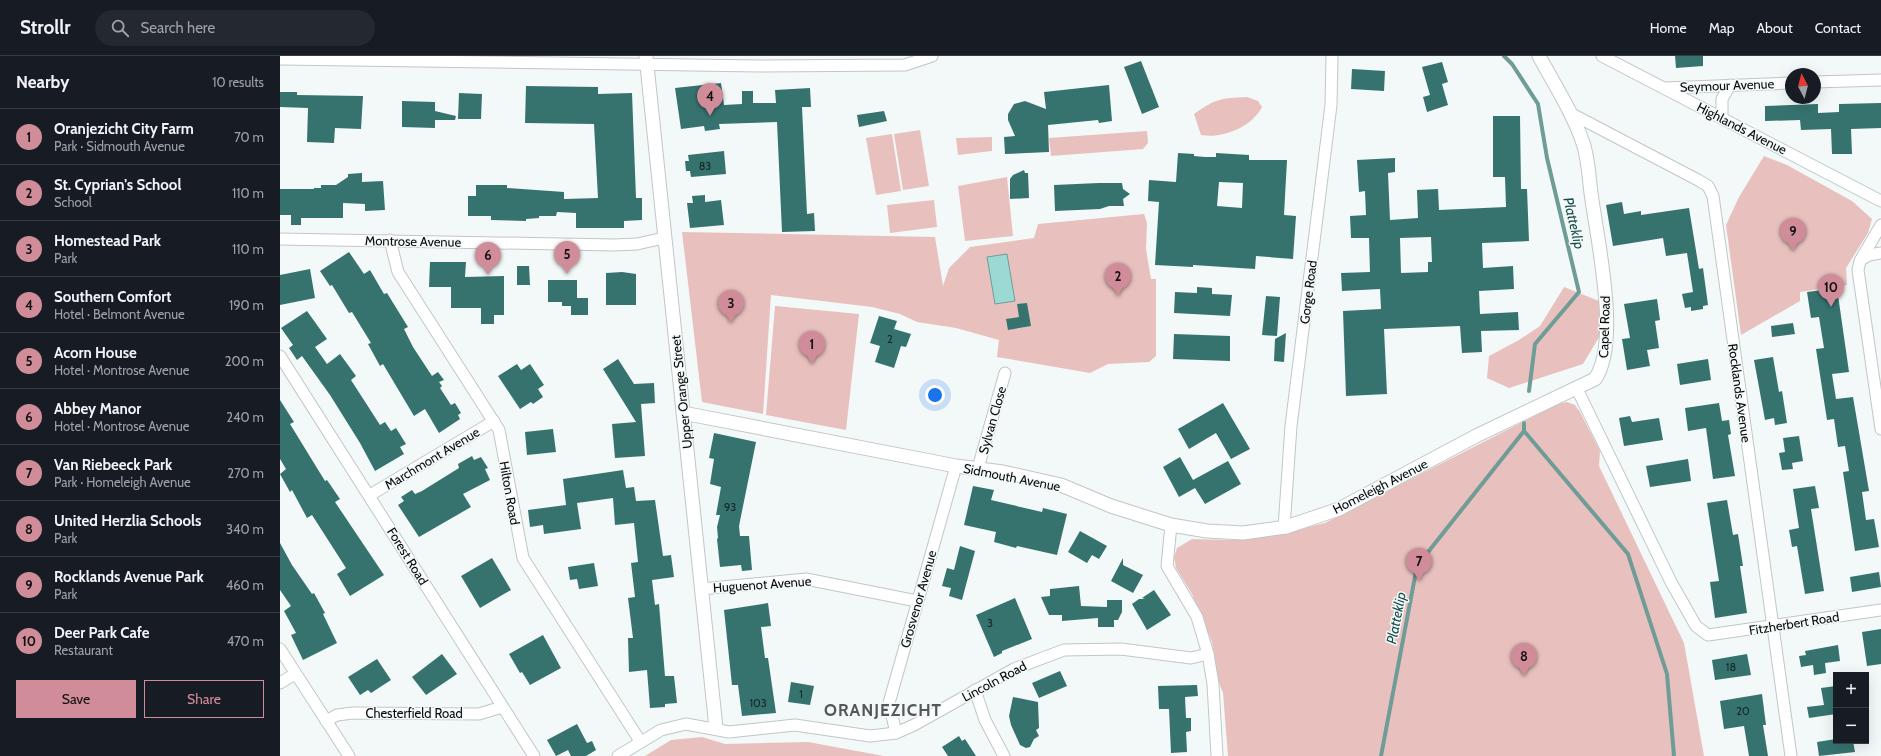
<!DOCTYPE html>
<html lang="en">
<head>
<meta charset="utf-8">
<style>
	:root { --surface:#171b24; --page:#242831; --text:#f1f3f6; --muted:#9ea1a6; --line:#363941; --accent:#d08c98 }
	body { margin:0; font-family:Cabin,sans-serif; background:var(--page); color:var(--text) }
	.controls { position:absolute; right:12px; bottom:12px; display:grid; overflow:hidden; border-radius:0px; box-shadow:0 4px 16px #0002 }
	.controls button { width:36px; height:36px; display:grid; place-items:center; padding:0; border:0; border-bottom:1px solid var(--line); background:var(--surface); color:var(--text); font:20px sans-serif }
	.compass { position:absolute; left:1505px; top:12px; width:36px; height:36px; border-radius:50%; background:var(--surface); box-shadow:0 4px 16px #0002; rotate:353deg }
	.you { position:absolute; left:655px; top:339px; width:14px; height:14px; margin:-10px; border:3px solid #fff; border-radius:50%; background:#1a73e8; box-shadow:0 0 0 6px #1a73e833 }
	.badge { display:grid; place-items:center; width:26px; height:26px; border-radius:50%; background:var(--accent); color:#111; font-size:13px; font-weight:700 }
	.pin { position:absolute; translate:-50% -33px; filter:drop-shadow(0 1px 2px #0008) }
	.pin::after { content:''; position:absolute; top:21px; width:14px; height:12px; background:inherit; clip-path:polygon(0 0,100% 0,50% 100%) }
	.list { margin:0; padding:0; list-style:none }
	h2 { display:flex; justify-content:space-between; align-items:center; height:52px; margin:0; padding:0 16px; font-size:17px }
	h2 small { font-size:13px; font-weight:400; color:var(--muted) }
	.list li { display:grid; grid-template-columns:26px 1fr auto; gap:12px; align-items:center; box-sizing:border-box; height:56px; padding:0 16px; border-top:1px solid var(--line) }
	.list b { display:block; font-size:15px; white-space:nowrap }
	.list p { margin:0; font-size:13px; white-space:nowrap; color:var(--muted) }
	.list em { font-size:13px; font-style:normal; color:var(--muted) }
	.actions { display:flex; gap:8px; padding:12px 16px }
	.actions a { flex:1; padding:9px 0; border:1px solid var(--accent); border-radius:0px; text-align:center; font-size:14px; color:var(--accent) }
	.actions .main { background:var(--accent); color:#111 }
	.icon { flex:none; width:22px; height:22px; fill:none; stroke:currentColor; stroke-width:2; stroke-linecap:round; stroke-linejoin:round }
	.map { position:relative; flex:none; width:1601px; height:700px; overflow:hidden }
	header { display:flex; align-items:center; gap:24px; box-sizing:border-box; height:56px; padding:0 20px; background:var(--surface); border-bottom:1px solid var(--line) }
	header strong { font-size:19px }
	nav { display:flex; gap:22px; margin-inline-start:auto; font-size:14px }
	.search { width:280px; height:36px; background:var(--page); display:flex; align-items:center; gap:10px; box-sizing:border-box; padding:0 14px; border-radius:22px; color:var(--muted); font-size:15px }
	main { display:flex }
	aside { flex:1; background:var(--surface) }
	.map>svg:first-child { display:block }
</style>
</head>
<body>
<header>
<strong>Strollr</strong>
<div class="search"><svg class="icon" aria-label="search" viewBox="0 0 24 24"><circle cx="10" cy="10" r="6"/><path d="M15 15l6 6"/></svg>Search here</div>
<nav><a>Home</a><a>Map</a><a>About</a><a>Contact</a></nav>
</header>
<main>
<aside>
<h2>Nearby<small>10 results</small></h2>
<ul class="list">
<li><span class="badge">1</span><div><b>Oranjezicht City Farm</b><p>Park · Sidmouth Avenue</p></div><em>70 m</em></li>
<li><span class="badge">2</span><div><b>St. Cyprian's School</b><p>School</p></div><em>110 m</em></li>
<li><span class="badge">3</span><div><b>Homestead Park</b><p>Park</p></div><em>110 m</em></li>
<li><span class="badge">4</span><div><b>Southern Comfort</b><p>Hotel · Belmont Avenue</p></div><em>190 m</em></li>
<li><span class="badge">5</span><div><b>Acorn House</b><p>Hotel · Montrose Avenue</p></div><em>200 m</em></li>
<li><span class="badge">6</span><div><b>Abbey Manor</b><p>Hotel · Montrose Avenue</p></div><em>240 m</em></li>
<li><span class="badge">7</span><div><b>Van Riebeeck Park</b><p>Park · Homeleigh Avenue</p></div><em>270 m</em></li>
<li><span class="badge">8</span><div><b>United Herzlia Schools</b><p>Park</p></div><em>340 m</em></li>
<li><span class="badge">9</span><div><b>Rocklands Avenue Park</b><p>Park</p></div><em>460 m</em></li>
<li><span class="badge">10</span><div><b>Deer Park Cafe</b><p>Restaurant</p></div><em>470 m</em></li>
</ul>
<div class="actions"><a class="main">Save</a><a>Share</a></div>
</aside>
<div class="map">
<svg width="1601" height="700" viewBox="0 0 1601 700">
	<rect width="100%" height="100%" fill="#f3f9f8"/>
	<g fill="#e8c1be">
		<path d="M967 41 978 45 982 51C972 71 942 83 921 79L914 58C935 43 941 42 967 41Z"/>
		<path d="M640 74 649 130 623 134 614 78Z"/>
		<path d="M867 75 868 87 863 93 771 100 769 82Z"/>
		<path d="M612 78 621 135 596 139 586 82Z"/>
		<path d="M712 81V95L678 99 676 82Z"/>
		<path d="M1484 100 1507 109 1572 145 1592 163 1588 177 1566 212 1567 229 1520 236V245L1461 279 1446 169 1459 141Z"/>
		<path d="M727 121 733 180 685 185 678 130Z"/>
		<path d="M654 144 657 171 610 177 607 149Z"/>
		<path d="M864 158 867 167 866 193 871 223H876V300L869 306 828 308 810 317 717 301 719 284 676 272 637 266 620 258 592 251 491 239 483 358 422 346 402 176 655 181 663 230 669 212 690 191 754 182 758 168Z"/>
		<path d="M1284 231 1319 245 1321 278 1303 308 1229 332 1207 322 1209 300 1239 284 1260 270Z"/>
		<path d="M495 250 579 258 566 374 486 359Z"/>
		<path d="M1287 346 1295 349 1300 356 1320 395 1319 410 1404 587 1424 700H948L943 637 939 627 932 586 912 538 896 512 894 501 897 492 912 483 949 484 992 480 1045 467 1278 348Z"/>
		<path d="M422 681 445 688 528 686 604 700H365L391 684Z"/>
	</g>
	<path fill="#9bd9d4" stroke="#709c98" d="M727 198 735 245 715 248 707 201Z"/>
	<g fill="none" stroke-linecap="round" stroke-linejoin="round">
		<g stroke="#709c98" stroke-width="4">
			<path d="M1224 0 1232 8 1258 48 1267 102 1299 236 1255 288 1249 335"/>
			<path d="M1244 375 1348 498 1387 618 1394 700"/>
			<path d="M1101 700 1137 510 1244 375V367"/>
		</g>
	</g>
	<g fill="#36736f" fill-rule="evenodd">
		<path d="M1395 0H1423V10L1396 12Z"/>
		<path d="M861 5 879 51 862 58 844 11Z"/>
		<path d="M1162 6 1168 26 1162 28 1168 49 1147 56 1143 41 1150 39 1142 11Z"/>
		<path d="M1072 13 1105 15 1104 35 1071 33Z"/>
		<path d="M441 27 444 49 462 48V35H473V47H496L495 34 530 32 531 51H522L527 158 534 157 535 175 502 176 497 66 439 68 440 73 425 75 424 70 401 73 395 32Z"/>
		<path d="M829 29 832 65 819 67 818 64 768 69 769 96 725 98 724 81 735 80 728 64V58L734 48 745 45 766 53 764 36Z"/>
		<path d="M246 30 318 31V38L352 37 356 142H362V164L344 165V172H296V157L277 156 276 160H259V162L246 163V165L211 164V160H188V140H196V129H227V132L284 136V143L318 142 314 68 245 67Z"/>
		<path d="M0 36H17V39L83 40 81 73 55 72 54 87 27 86 28 52 0 51Z"/>
		<path d="M179 37 202 38 201 63H178Z"/>
		<path d="M122 45 155 46V55L176 60 175 64H155V72L122 71Z"/>
		<path d="M1601 47V72L1571 73 1572 98H1552L1551 73 1521 74 1520 64 1485 65V50L1538 48V57L1559 56V48Z"/>
		<path d="M604 55 607 65 579 71 577 59Z"/>
		<path d="M1213 60H1240L1241 133H1247L1249 185 1202 187 1203 212 1233 210 1234 233 1199 235 1200 258 1238 256 1239 274 1201 275 1202 296 1182 297 1180 270 1104 273 1107 338 1066 340 1063 255 1101 253 1100 233 1062 235 1061 217 1090 216 1089 182H1071L1070 160 1086 159 1085 135 1079 136 1077 104 1115 102V116L1108 117 1110 164 1138 162 1137 134 1158 133 1159 154 1226 151 1225 121H1213ZM1151 181 1152 206H1148V216L1121 217 1120 182Z"/>
		<path d="M444 95 446 118 411 121 410 115H406L405 105H409L408 99Z"/>
		<path d="M898 97 914 98V100L925 101H936V97L969 99V104H1007L1004 159 1016 160 1013 203 976 200 975 213 913 209V211L875 209 879 146 868 145 869 124 896 126ZM939 126 963 127 962 152 937 150Z"/>
		<path d="M744 114 745 117H748L749 142 730 143V123L733 119Z"/>
		<path d="M82 117V126L103 125 105 154 85 155V148L63 147V162H21V169H11V159H0V133H34V132H41V129H56L68 121V118Z"/>
		<path d="M819 127H842L843 133 850 138 843 143 844 150H829L820 153 775 155 774 129Z"/>
		<path d="M425 139V146L441 144 444 169 410 172 407 147H413L412 140Z"/>
		<path d="M1342 146 1344 158 1361 155V159L1409 152 1419 213 1423 212 1428 249 1423 250V253L1411 255V251L1405 252 1402 238 1413 236 1407 197 1386 200 1383 182 1333 190 1326 149Z"/>
		<path d="M69 196 84 218 90 214 104 238 107 237 128 271 124 273 133 291 152 320 158 316 164 324 159 326 162 330 160 332 171 349 175 347 181 357 178 359 180 363 159 377 145 353 134 360 103 308 100 310 88 288 91 287 72 256 69 257 52 229 50 230 40 215Z"/>
		<path d="M150 206H186L185 221 224 220V259H214V268H201V252H171V231H149Z"/>
		<path d="M237 210H249L250 229H237Z"/>
		<path d="M30 213 35 242 0 249V219Z"/>
		<path d="M342 216 356 218V249H326V217Z"/>
		<path d="M268 224H297V242H308V259H291V250H282V246H268Z"/>
		<path d="M917 231 932 232V238L952 239 950 260 894 257 895 236 917 237Z"/>
		<path d="M1557 232 1569 316 1552 318 1556 343 1573 341 1589 435 1582 436 1586 464 1594 463 1599 491 1575 495 1563 416 1569 415 1565 390 1558 391 1554 363 1547 364 1536 293 1544 292 1539 261 1531 262 1527 236Z"/>
		<path d="M986 240 1000 241 997 280 982 279Z"/>
		<path d="M1377 243 1380 264 1375 265 1379 292 1367 294 1370 310 1347 314 1342 283 1350 282 1344 248Z"/>
		<path d="M747 247 751 270 728 274 726 263 739 261 737 248Z"/>
		<path d="M27 255 47 283 35 291 47 308 60 298 76 320 71 324 100 369 105 366 111 375 116 372 126 388 120 391 124 398 95 415 80 387 50 339 22 300 17 304 9 292 13 289 1 272Z"/>
		<path d="M599 260 617 265 614 273 631 278 626 291 621 290 614 312 595 306 600 290 590 287Z"/>
		<path d="M1513 267 1515 278 1492 281 1491 270Z"/>
		<path d="M1006 277 1004 306 994 305 995 283Z"/>
		<path d="M894 278 950 280V305L893 303Z"/>
		<path d="M1493 301 1499 336 1502 335 1507 367 1495 369 1494 362 1485 364 1474 304Z"/>
		<path d="M338 303 354 328 374 327 375 347 361 348 365 400 335 402 332 368 356 366 323 313Z"/>
		<path d="M1428 303 1431 324 1400 329 1397 308Z"/>
		<path d="M237 308 241 314 250 308 264 329 258 333 263 341 253 348 251 346 240 353 218 320Z"/>
		<path d="M0 344 14 366 10 368 29 399 45 425 47 424 60 443 55 446 104 519 70 540 57 518 66 512 32 459 27 462 12 434 10 436 0 418 6 413 0 403Z"/>
		<path d="M943 347 970 393 951 403 936 377 909 393 898 373Z"/>
		<path d="M1439 347 1442 365 1449 364 1451 378 1448 379 1455 420 1433 423 1426 372 1408 375 1405 352Z"/>
		<path d="M1350 360 1352 366 1379 362 1383 384 1344 390 1339 362Z"/>
		<path d="M273 373 276 396 247 399 245 376Z"/>
		<path d="M434 377 476 386 459 470 460 480H469L472 514 462 515 461 509 440 511 437 483 438 482 437 471 440 459H436L441 431 430 428 434 403 429 402Z"/>
		<path d="M1519 380 1523 405 1512 407 1513 413 1502 414 1499 397 1505 396 1503 382Z"/>
		<path d="M192 400 194 404 201 401 208 412 205 413 210 424 183 438 191 451 139 481 118 449 124 445 121 441 132 434 135 438 142 435 179 412 178 408Z"/>
		<path d="M900 401 913 424 948 405 961 428 925 448 915 432 899 441 883 411Z"/>
		<path d="M1408 403 1411 425 1370 431 1366 410Z"/>
		<path d="M343 414 346 432 354 431 356 445 375 444 383 500 391 499 394 521 372 524 375 549 379 548 385 620H394L397 647 385 648V651L370 652 367 614 349 616 348 582H353L348 542 355 541 351 507 358 506 354 467 335 469 333 442 297 447 301 473 264 478 263 469 250 471 248 454 286 449 283 423Z"/>
		<path d="M693 430 714 434 711 444 762 456 763 452 787 458 777 499 737 490 736 492 714 486 716 476 684 469Z"/>
		<path d="M1535 430 1539 452 1531 453 1544 535 1525 538 1517 490 1512 491 1509 474 1519 472 1513 433Z"/>
		<path d="M1447 444 1453 479 1458 478 1463 510H1460L1467 557 1435 562 1430 526 1439 525 1427 447Z"/>
		<path d="M800 475 827 490 819 503 812 499 807 507 788 496Z"/>
		<path d="M0 487 12 509 32 538 34 537 45 557 43 558 57 587 23 604 11 579 16 577 4 555 11 550 0 534Z"/>
		<path d="M680 490 695 495 682 544 669 540 671 532 662 530 667 512 674 514Z"/>
		<path d="M212 502 231 534 200 552 181 520Z"/>
		<path d="M843 502V509L863 519 853 537 831 525Z"/>
		<path d="M314 507 318 530 299 533 297 523 290 524 288 511Z"/>
		<path d="M1599 516 1601 531 1572 536 1570 521Z"/>
		<path d="M799 530 801 550 827 551V544H842V556L838 564H834V571H818V562L782 565V559H769L761 541 770 540V533Z"/>
		<path d="M874 534 891 559 867 574 852 548 859 543H865L862 542Z"/>
		<path d="M735 542 752 583 722 595V597L714 601 696 559Z"/>
		<path d="M488 547 491 570 481 571 485 602H488L496 657 462 660 458 629H452L444 554Z"/>
		<path d="M1601 573V608L1587 610 1582 576Z"/>
		<path d="M263 579 281 612 250 629 242 616 240 617 229 598Z"/>
		<path d="M1558 589 1560 605 1545 607 1546 617 1534 619 1533 609 1521 611 1519 600 1526 599 1525 595Z"/>
		<path d="M162 598 177 618 146 639 132 621Z"/>
		<path d="M1467 598 1471 619 1435 624 1432 604Z"/>
		<path d="M97 603 111 624 91 637 88 634 80 639 68 621Z"/>
		<path d="M780 615 787 630 759 642 752 627Z"/>
		<path d="M511 626 534 630 530 649 508 646Z"/>
		<path d="M917 629 918 640 905 641 906 662H911V675L906 676 907 696 891 697 889 653H879L878 630Z"/>
		<path d="M1556 630V658L1529 662 1527 651 1544 649 1541 632Z"/>
		<path d="M1482 638 1486 669H1483L1488 700H1469L1464 670 1444 673 1440 645Z"/>
		<path d="M733 641 758 646 759 672 756 674 759 680 754 683 750 691 746 692 740 689 731 669 729 660Z"/>
		<path d="M297 668 307 687 312 685 316 694 306 700H291L288 694 276 700 267 684Z"/>
		<path d="M679 680 682 685 685 683 696 700H668L662 691Z"/>
		<path d="M1556 683V685H1573L1575 696 1539 700 1537 686Z"/>
	</g>
	<g fill="none" stroke-linecap="round" stroke-linejoin="round">
		<g stroke="#c1c6c6" stroke-width="13">
			<g id="minor">
				<path d="M1322 0 1601 145"/>
				<path d="M0 3 480 10 625 9 652 0"/>
				<path d="M1535 26 1601 24"/>
				<path d="M1385 32 1511 27"/>
				<path d="M1290 57 1418 124 1428 130 1433 140 1511 700"/>
				<path d="M1442 62V43L1450 29"/>
				<path d="M1601 169 1580 205 1578 214 1601 373"/>
				<path d="M0 183 334 189 357 188 384 182"/>
				<path d="M110 184 118 216 219 374 243 502 360 685"/>
				<path d="M1582 203 1589 199 1601 197"/>
				<path d="M0 300 254 700"/>
				<path d="M1297 333 1391 526 1416 570 1428 579 1601 554"/>
				<path d="M698 412 725 317"/>
				<path d="M90 439 214 365"/>
				<path d="M891 469 887 510 917 561 928 598 933 628 937 700"/>
				<path d="M1004 472 1011 370 1051 49 1052 0"/>
				<path d="M421 533 526 523 637 545"/>
				<path d="M0 593 69 700"/>
				<path d="M0 627 15 618"/>
				<path d="M695 634 705 664 724 700"/>
				<path d="M46 665 57 659 73 657 199 658 222 651"/>
				<path d="M616 677 609 647 676 410"/>
				<path d="M338 700 381 674 406 668 449 676 515 669 590 680 616 677 634 669 734 613 784 594 841 593 911 602 928 598"/>
			</g>
		</g>
		<g stroke="#c1c6c6" stroke-width="15">
			<g id="tertiary">
				<path d="M366 0 436 672"/>
				<path d="M403 357 676 410 723 416 781 429 831 450 891 469 927 475 963 477 1006 471 1059 453 1196 380 1315 323C1340 287 1318 187 1312 144 1309 126 1309 104 1303 87 1293 57 1274 28 1259 0"/>
			</g>
		</g>
		<use href="#minor" stroke="#fff" stroke-width="11"/>
		<use href="#tertiary" stroke="#fff" stroke-width="13"/>
	</g>
	<g text-anchor="middle" dominant-baseline="central" stroke-width="3" stroke-linejoin="round" paint-order="stroke">
		<g font-size="11" fill="#152625">
			<text x="425" y="110">83</text>
			<text x="610" y="283">2</text>
			<text x="450" y="451">93</text>
			<text x="710" y="567">3</text>
			<text x="1451" y="611">18</text>
			<text x="521" y="638">1</text>
			<text x="478" y="647">103</text>
			<text x="1463" y="655">20</text>
		</g>
		<g font-size="13" fill="#0a0c0c" stroke="#f3f9f8">
			<text transform="translate(1447 29) rotate(-2)">Seymour Avenue</text>
			<text transform="translate(1462 72) rotate(27)">Highlands Avenue</text>
			<text transform="translate(133 185) rotate(1)">Montrose Avenue</text>
			<text transform="translate(1028 236) rotate(-83)">Gorge Road</text>
			<text transform="translate(1324 271) rotate(-88)">Capel Road</text>
			<text transform="translate(401 336) rotate(-96)">Upper Orange Street</text>
			<text transform="translate(1460 337) rotate(82)">Rocklands Avenue</text>
			<text transform="translate(712 364) rotate(-74)">Sylvan Close</text>
			<text transform="translate(152 402) rotate(-31)">Marchmont Avenue</text>
			<text transform="translate(732 421) rotate(11)">Sidmouth Avenue</text>
			<text transform="translate(1100 430) rotate(-27)">Homeleigh Avenue</text>
			<text transform="translate(230 437) rotate(80)">Hilton Road</text>
			<text transform="translate(128 500) rotate(58)">Forest Road</text>
			<text transform="translate(482 528) rotate(-4)">Huguenot Avenue</text>
			<text transform="translate(638 543) rotate(-74)">Grosvenor Avenue</text>
			<text transform="translate(1514 567) rotate(-9)">Fitzherbert Road</text>
			<text transform="translate(714 625) rotate(-28)">Lincoln Road</text>
			<text x="134" y="657">Chesterfield Road</text>
		</g>
		<g font-size="14" font-style="italic" fill="#164d4a" stroke="#f3f9f8">
			<text transform="translate(1294 167) rotate(77)">Platteklip</text>
			<text transform="translate(1116 562) rotate(-79)">Platteklip</text>
		</g>
		<g font-size="17" font-weight="bold" letter-spacing="1" fill="#535757" stroke="#f3f9f8">
			<text x="603" y="654">ORANJEZICHT</text>
		</g>
	</g>
</svg>
<div class="controls">
<button>+</button>
<button>−</button>
</div>
<svg class="compass" viewBox="-18 -18 36 36"><path d="M0-13l5 13h-10z" fill="#e53935"/><path d="M0 13l5-13h-10z" fill="#9ea1a6"/></svg>
<div class="you"></div>
<div class="pin badge" style="left:532px;top:308px">1</div>
<div class="pin badge" style="left:838px;top:240px">2</div>
<div class="pin badge" style="left:451px;top:267px">3</div>
<div class="pin badge" style="left:430px;top:60px">4</div>
<div class="pin badge" style="left:287px;top:218px">5</div>
<div class="pin badge" style="left:208px;top:219px">6</div>
<div class="pin badge" style="left:1139px;top:525px">7</div>
<div class="pin badge" style="left:1244px;top:620px">8</div>
<div class="pin badge" style="left:1513px;top:195px">9</div>
<div class="pin badge" style="left:1551px;top:251px">10</div>
</div>
</main>
</body>
</html>
